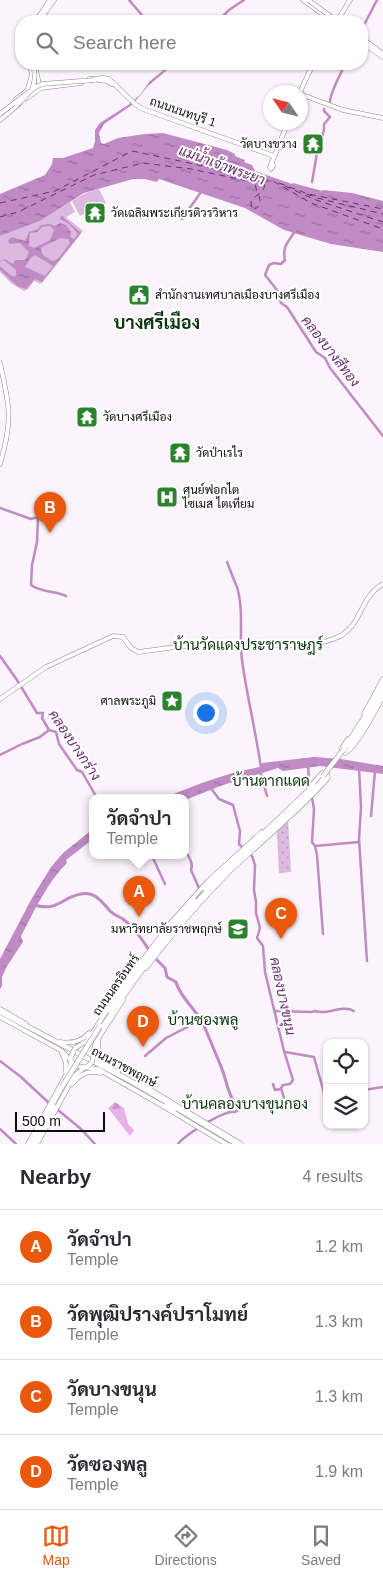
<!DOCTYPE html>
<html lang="en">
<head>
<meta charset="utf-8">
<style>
	:root { --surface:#fff; --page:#f7f7f7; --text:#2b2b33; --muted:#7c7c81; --line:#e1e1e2; --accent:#ea580c }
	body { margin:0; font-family:Arial,Sarabun,sans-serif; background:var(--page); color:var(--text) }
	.controls { position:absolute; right:15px; bottom:15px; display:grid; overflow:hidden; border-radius:10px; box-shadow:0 1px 4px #0004 }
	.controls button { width:45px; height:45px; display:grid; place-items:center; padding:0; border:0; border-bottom:1px solid var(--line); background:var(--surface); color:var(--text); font:25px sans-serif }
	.compass { position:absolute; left:263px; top:85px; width:45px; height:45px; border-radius:50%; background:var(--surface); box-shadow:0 1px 4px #0004; rotate:305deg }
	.scale { position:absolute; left:15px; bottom:12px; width:90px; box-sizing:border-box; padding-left:5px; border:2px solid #0f0c0f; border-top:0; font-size:14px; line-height:18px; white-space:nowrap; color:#0f0c0f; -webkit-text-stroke:4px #fff; paint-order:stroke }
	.you { position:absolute; left:205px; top:712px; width:18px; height:18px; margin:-12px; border:4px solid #fff; border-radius:50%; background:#1a73e8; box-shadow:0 0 0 8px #1a73e833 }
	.badge { display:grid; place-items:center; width:32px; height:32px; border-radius:50%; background:var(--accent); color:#fff; font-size:16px; font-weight:700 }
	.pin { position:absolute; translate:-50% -41px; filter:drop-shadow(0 1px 2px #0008) }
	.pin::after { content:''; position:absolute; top:26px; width:18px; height:15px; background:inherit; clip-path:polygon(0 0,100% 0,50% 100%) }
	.popup { position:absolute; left:89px; top:794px; width:100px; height:65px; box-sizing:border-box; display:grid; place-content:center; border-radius:10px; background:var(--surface); filter:drop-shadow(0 1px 4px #0005); font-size:16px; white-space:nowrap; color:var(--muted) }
	.popup b { font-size:19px; color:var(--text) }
	.popup::after { content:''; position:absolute; left:50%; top:100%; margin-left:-10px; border:10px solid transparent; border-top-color:var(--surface) }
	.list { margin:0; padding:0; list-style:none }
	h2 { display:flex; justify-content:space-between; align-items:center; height:65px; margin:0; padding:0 20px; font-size:21px }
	h2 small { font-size:16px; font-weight:400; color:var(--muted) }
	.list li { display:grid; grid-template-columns:32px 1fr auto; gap:15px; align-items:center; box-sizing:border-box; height:75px; padding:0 20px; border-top:1px solid var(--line) }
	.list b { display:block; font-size:19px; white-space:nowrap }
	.list p { margin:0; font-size:16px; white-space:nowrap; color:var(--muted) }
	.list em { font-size:16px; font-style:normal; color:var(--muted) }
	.icon { flex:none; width:28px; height:28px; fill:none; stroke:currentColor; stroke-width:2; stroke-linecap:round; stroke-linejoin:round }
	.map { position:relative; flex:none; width:383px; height:1144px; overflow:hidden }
	.search { position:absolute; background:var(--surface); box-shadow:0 1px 4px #0004; left:15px; right:15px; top:15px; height:55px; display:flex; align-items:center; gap:12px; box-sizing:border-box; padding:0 18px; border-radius:20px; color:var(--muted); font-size:19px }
	.sheet { height:365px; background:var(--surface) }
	nav { display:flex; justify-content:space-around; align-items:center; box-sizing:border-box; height:70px; border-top:1px solid var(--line); background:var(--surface); font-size:14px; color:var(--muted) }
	nav a { display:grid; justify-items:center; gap:2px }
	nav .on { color:var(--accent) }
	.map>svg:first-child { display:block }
</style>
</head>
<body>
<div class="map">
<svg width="383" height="1144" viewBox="0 0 383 1144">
	<defs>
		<pattern id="grass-dots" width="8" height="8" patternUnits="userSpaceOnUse" patternTransform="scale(1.25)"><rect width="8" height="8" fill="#dcb9de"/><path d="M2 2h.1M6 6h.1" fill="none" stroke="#bc9ebd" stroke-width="1.8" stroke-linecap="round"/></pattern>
		<pattern id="forest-firs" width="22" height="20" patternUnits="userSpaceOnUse" patternTransform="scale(1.25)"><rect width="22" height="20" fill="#e7b0eb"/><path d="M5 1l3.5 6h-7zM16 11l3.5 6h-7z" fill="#c596c8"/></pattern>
		<pattern id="water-ripples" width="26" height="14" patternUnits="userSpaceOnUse" patternTransform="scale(1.25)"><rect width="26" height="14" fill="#c08bc4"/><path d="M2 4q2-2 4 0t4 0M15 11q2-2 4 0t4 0" fill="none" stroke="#9a709e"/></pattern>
	</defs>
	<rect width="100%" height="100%" fill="#fbf4fc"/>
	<path fill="url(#grass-dots)" d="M288 821 291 872 279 873 277 832Z"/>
	<path fill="url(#forest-firs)" d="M115 1102 124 1108 128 1124 134 1130 130 1136 108 1108Z"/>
	<g fill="#dcb9de">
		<path d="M99 189 106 203 80 216 72 201 86 193Z"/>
		<path d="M70 202 75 212 66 217 83 231 42 283 40 284 34 281 28 289 24 291 12 284 0 272V236L40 221Z"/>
	</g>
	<g fill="url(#water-ripples)" fill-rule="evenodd">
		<path d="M171 64 172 66 149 85 132 105 104 124 99 133 101 143 104 144 118 138 145 134 163 133 227 150 235 154V156L245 160 244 162 252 165 255 171 292 184 293 183 322 191 323 190 352 193 383 201V252L331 244 284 230 245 208 159 179 157 182 145 179H133L84 193 40 221 0 236V194L45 175 52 164 53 158H63L93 148 95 141V130L100 123 128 105 140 95 150 81Z"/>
		<path d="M61 216H63L64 218 81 233 78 237 42 282 35 279 26 289 17 286 0 270V266L9 274 14 277 16 275V270L4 260 0 262V261L5 259 13 264 15 260H25L29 252 20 243 9 244 8 240 12 237 25 241 29 232 38 229 41 225 50 224 55 226 60 223 66 225 71 232 70 237 74 239 78 234 69 224 60 219ZM50 226 54 230 50 240 34 248 29 246 30 233 37 232 42 227ZM61 238 68 239 70 243 58 259 52 261 43 255 41 250 42 247ZM35 255 53 266 45 276 25 267 30 259Z"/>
		<path d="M314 757 341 759 383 766V774L320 766 283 771 278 768 223 785 185 800V798H163C196 785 226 773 260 767L262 763Z"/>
		<path d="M93 829V839L66 860 67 863C46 884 35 910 21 936L23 942 7 966 2 977V986L0 989V959L32 898 51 867 63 853Z"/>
	</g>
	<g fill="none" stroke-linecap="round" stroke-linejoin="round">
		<g stroke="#c08bc4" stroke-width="2.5">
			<path d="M129 0 147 21"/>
			<path d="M218 21 229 10 244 0"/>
			<path d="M362 29 377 0"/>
			<path d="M330 102C330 92 341 74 345 64"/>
			<path d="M312 182 317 153 324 130V124L330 117 324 111V109"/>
			<path d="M182 219 201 192"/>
			<path d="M295 231C288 243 282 246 285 260L281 264 274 263 269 265 265 275 277 290 281 303 287 307 316 352 325 358 330 368 383 436"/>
			<path d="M0 508 31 519 38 517 37 542 32 565 31 585C40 592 55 591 66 596"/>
			<path d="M227 562 236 585"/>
			<path d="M237 587C244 610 239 636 242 660 247 697 256 732 261 768"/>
			<path d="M0 656 17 680 37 713H43L42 718 49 730 56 732 59 744 77 770 82 772 97 798"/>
			<path d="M0 755 22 744 40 737 49 730"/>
			<path d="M308 764 309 785"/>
			<path d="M359 768 361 807 359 839 367 961"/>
			<path d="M260 771 267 796"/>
			<path d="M210 787 219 799 233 805 240 831 239 844 243 848"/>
			<path d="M312 798 314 809 312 842 315 846 317 855 323 934"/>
			<path d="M371 816 375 771"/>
			<path d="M315 846 359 842"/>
			<path d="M185 850C188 856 194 863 191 870L199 888"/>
			<path d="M249 854 252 856 255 865 254 890 256 902V913L260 928 257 938 263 946 265 972 284 1051 293 1080 290 1084 283 1085 281 1088 284 1098"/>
			<path d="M152 856 165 884"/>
			<path d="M275 1011 311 1012 315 1011C327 1016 341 1004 354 1011"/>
			<path d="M285 1052 314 1057 324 1093V1095H327"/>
			<path d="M145 1056 166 1038 201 1020"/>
			<path d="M0 1061 21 1077 49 1103"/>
			<path d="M273 1084 275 1090 281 1089"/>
			<path d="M364 1090 383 1087"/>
			<path d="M58 1110 81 1129 95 1144"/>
			<path d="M0 1129 16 1144"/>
			<path d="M178 1144C185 1135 224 1110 235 1112L238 1110"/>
		</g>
		<g stroke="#c08bc4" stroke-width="3">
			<path d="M34 905C59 912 61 897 81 894 95 891 102 902 110 911 114 915 118 916 123 919 133 927 144 941 150 952"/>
			<path d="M154 957 165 968 167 977 176 982C181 1000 199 1011 205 1028 210 1040 215 1052 220 1064 226 1077 228 1097 238 1107V1110"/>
		</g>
		<g stroke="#6c2d72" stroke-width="1" stroke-dasharray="6 5" stroke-linecap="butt">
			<path d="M261 176 255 184C257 195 267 205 252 210L251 202C256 193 265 194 265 182"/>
			<path d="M279 183 308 194 383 209"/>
			<path d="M285 186 316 200 383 222"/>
			<path d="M307 194 317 198 383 214"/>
			<path d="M0 203 55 191 132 151 270 180"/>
			<path d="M0 217 18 212 94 175 143 163 191 169 248 181H273L311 203 383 229"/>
		</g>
		<g stroke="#8c868c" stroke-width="5">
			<g id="secondary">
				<path d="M303 0 332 21"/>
				<path d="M36 21 50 0"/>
				<path d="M39 21 54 0"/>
				<path d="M337 21 350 0"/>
				<path d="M362 38 383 54"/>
				<path d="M362 43 383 57"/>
				<path d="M35 66 39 84 38 88"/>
				<path d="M89 79 104 78 109 79 135 104 143 109 274 156"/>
				<path d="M98 80 107 81 112 84"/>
				<path d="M28 88 32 75 30 64"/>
				<path d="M300 92 313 64"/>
				<path d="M300 94 343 110 383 118"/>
				<path d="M27 98 41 88 81 83"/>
				<path d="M15 100 33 86"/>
				<path d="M0 120 19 104"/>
				<path d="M272 162 273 166 271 169 270 167 288 122"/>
				<path d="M0 363C10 407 13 420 0 464"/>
				<path d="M0 699 46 667 113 636 123 637 131 648 138 652C162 649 186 645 211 644 247 642 308 653 340 636 362 624 360 597 383 584"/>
				<path d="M364 714 383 679"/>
				<path d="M348 739 342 748V751L345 753C356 748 377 708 383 696"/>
				<path d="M146 968C172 934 200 901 231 870 263 840 298 812 328 778L327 773H322L309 788"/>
				<path d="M0 1009 26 1024"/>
				<path d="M0 1017 62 1051 76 1066 98 1069 163 1106 226 1144"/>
				<path d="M98 1041V1053L103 1062"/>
				<path d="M60 1042C72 1044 81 1042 89 1033"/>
				<path d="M75 1048 87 1041 122 988 168 926 208 881 262 832"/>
				<path d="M93 1052 96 1042 123 1000"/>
				<path d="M62 1053 66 1063V1072"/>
				<path d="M94 1054 98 1061 118 1072"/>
				<path d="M139 1083 241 1144"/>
				<path d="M72 1084C80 1074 88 1070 101 1073"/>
				<path d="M28 1144 70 1068 71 1060"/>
				<path d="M37 1144 74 1076 84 1068"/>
			</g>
		</g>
		<g stroke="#8c868c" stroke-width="5.5">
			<g id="primary">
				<path d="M349 746 366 721 383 692"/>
				<path d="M344 749 369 710 383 685"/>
				<path d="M205 889 313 786"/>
				<path d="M110 1011 150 954 194 900"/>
				<path d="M0 1012 136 1084 237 1144"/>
				<path d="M102 1027C134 981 166 934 205 893 243 852 289 819 326 776"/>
				<path d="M163 1106 175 1109"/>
				<path d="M31 1144 62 1087"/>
				<path d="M34 1144 54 1107"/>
			</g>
		</g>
		<use href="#secondary" stroke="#fff" stroke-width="4"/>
		<use href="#primary" stroke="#fff" stroke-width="4.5"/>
		<g stroke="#8c868c" stroke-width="5" stroke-linecap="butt">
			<g id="secondary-bridge">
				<path d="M308 0 337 21"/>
				<path d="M17 105C32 92 38 85 33 64"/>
				<path d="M0 114 34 88 42 84 95 80"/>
				<path d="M71 1057 75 1048"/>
				<path d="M88 1066 92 1062 94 1055"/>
			</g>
		</g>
		<g stroke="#8c868c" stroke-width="5.5" stroke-linecap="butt">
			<g id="primary-bridge">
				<path d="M323 776 344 749"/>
				<path d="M62 1087 100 1026"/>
			</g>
		</g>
		<use href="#secondary-bridge" stroke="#fff" stroke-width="4"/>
		<use href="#primary-bridge" stroke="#fff" stroke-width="4.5"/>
	</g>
	<defs>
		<g id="temple-square" transform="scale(1.125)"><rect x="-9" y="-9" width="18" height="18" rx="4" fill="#2c822f" stroke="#fff"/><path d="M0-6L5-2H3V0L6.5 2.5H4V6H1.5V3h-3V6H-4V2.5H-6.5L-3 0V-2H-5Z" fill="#fff"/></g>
		<g id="civic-square" transform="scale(1.125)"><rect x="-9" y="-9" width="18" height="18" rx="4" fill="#2c822f" stroke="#fff"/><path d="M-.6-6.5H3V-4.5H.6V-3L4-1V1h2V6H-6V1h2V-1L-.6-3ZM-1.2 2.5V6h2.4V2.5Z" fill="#fff"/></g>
		<g id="hospital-square" transform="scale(1.125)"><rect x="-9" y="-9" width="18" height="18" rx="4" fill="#2c822f" stroke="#fff"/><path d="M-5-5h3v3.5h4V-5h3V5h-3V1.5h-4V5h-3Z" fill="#fff"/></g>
		<g id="sight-square" transform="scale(1.125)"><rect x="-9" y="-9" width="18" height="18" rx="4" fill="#2c822f" stroke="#fff"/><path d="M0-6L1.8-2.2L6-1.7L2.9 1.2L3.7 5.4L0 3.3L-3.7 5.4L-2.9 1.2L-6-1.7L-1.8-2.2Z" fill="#fff"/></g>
		<g id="university-square" transform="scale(1.125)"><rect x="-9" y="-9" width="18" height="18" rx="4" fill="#2c822f" stroke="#fff"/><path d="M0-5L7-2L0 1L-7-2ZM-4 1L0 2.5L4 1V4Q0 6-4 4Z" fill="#fff"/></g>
	</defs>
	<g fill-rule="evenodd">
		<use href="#temple-square" x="313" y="144"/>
		<use href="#temple-square" x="95" y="213"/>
		<use href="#civic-square" x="139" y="295"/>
		<use href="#temple-square" x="87" y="417"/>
		<use href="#temple-square" x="180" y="453"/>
		<use href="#hospital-square" x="167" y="497"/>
		<use href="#sight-square" x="172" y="701"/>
		<use href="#university-square" x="238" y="929"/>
	</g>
	<g text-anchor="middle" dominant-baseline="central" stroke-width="4" stroke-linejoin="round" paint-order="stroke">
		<g font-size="12" fill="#0f0c0f" stroke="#fff">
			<text transform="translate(183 112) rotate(19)">ถนนนนทบุรี 1</text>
			<text transform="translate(116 985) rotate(-55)">ถนนนครอินทร์</text>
			<text transform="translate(124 1067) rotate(28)">ถนนราชพฤกษ์</text>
		</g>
		<g font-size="12" fill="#0f0c0f" stroke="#fff" text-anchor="start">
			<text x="297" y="144" text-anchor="end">วัดบางขวาง</text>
			<text x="111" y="213">วัดเฉลิมพระเกียรติวรวิหาร</text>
			<text x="155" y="295">สำนักงานเทศบาลเมืองบางศรีเมือง</text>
			<text x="103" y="417">วัดบางศรีเมือง</text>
			<text x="196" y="453">วัดป่าเรไร</text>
			<text x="183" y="490">ศูนย์ฟอกไต<tspan x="183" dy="14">ไซเมส ไตเทียม</tspan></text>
			<text x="156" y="701" text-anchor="end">ศาลพระภูมิ</text>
			<text x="222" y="929" text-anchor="end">มหาวิทยาลัยราชพฤกษ์</text>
		</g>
		<g font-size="14" font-style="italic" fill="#6c2d72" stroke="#fff">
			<text transform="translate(222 165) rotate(20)">แม่น้ำเจ้าพระยา</text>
			<text transform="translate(331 351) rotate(52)">คลองบางสีทอง</text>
			<text transform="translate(75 745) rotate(56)">คลองบางกร่าง</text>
			<text transform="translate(283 996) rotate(78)">คลองบางขนุน</text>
		</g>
		<g font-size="15" fill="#0b350d" stroke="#fff">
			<text x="248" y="644">บ้านวัดแดงประชาราษฎร์</text>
			<text x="271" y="780">บ้านตากแดด</text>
			<text x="203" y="1019">บ้านซองพลู</text>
			<text x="245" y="1103">บ้านคลองบางขุนกอง</text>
		</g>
		<g font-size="18" font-weight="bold" fill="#0b350d" stroke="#fff">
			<text x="157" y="323">บางศรีเมือง</text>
		</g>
	</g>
</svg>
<div class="controls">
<button><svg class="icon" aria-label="locate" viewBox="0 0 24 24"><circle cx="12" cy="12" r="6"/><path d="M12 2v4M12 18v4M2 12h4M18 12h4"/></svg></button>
<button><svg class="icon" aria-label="layers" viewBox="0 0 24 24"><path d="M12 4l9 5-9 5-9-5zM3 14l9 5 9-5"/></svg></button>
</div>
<svg class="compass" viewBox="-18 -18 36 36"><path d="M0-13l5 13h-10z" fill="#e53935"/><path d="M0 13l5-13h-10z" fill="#7c7c81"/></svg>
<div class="scale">500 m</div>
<div class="you"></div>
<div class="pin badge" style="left:139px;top:917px">A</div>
<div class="popup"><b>วัดจําปา</b>Temple</div>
<div class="pin badge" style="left:50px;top:533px">B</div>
<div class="pin badge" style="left:281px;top:939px">C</div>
<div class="pin badge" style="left:143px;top:1047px">D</div>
<div class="search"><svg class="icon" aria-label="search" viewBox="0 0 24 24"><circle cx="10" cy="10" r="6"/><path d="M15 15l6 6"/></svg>Search here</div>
</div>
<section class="sheet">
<h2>Nearby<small>4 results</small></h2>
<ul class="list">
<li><span class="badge">A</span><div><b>วัดจําปา</b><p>Temple</p></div><em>1.2 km</em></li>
<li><span class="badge">B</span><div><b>วัดพุฒิปรางค์ปราโมทย์</b><p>Temple</p></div><em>1.3 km</em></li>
<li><span class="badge">C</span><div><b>วัดบางขนุน</b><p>Temple</p></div><em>1.3 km</em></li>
<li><span class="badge">D</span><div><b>วัดซองพลู</b><p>Temple</p></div><em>1.9 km</em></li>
</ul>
</section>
<nav>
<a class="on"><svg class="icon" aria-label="map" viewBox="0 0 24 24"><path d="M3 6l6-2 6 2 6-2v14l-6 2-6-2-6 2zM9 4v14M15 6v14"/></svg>Map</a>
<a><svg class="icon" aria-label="directions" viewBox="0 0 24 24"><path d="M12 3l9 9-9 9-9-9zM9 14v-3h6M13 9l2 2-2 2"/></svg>Directions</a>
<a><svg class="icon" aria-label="saved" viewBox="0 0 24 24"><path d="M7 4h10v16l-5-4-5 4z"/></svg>Saved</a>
</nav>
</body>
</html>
